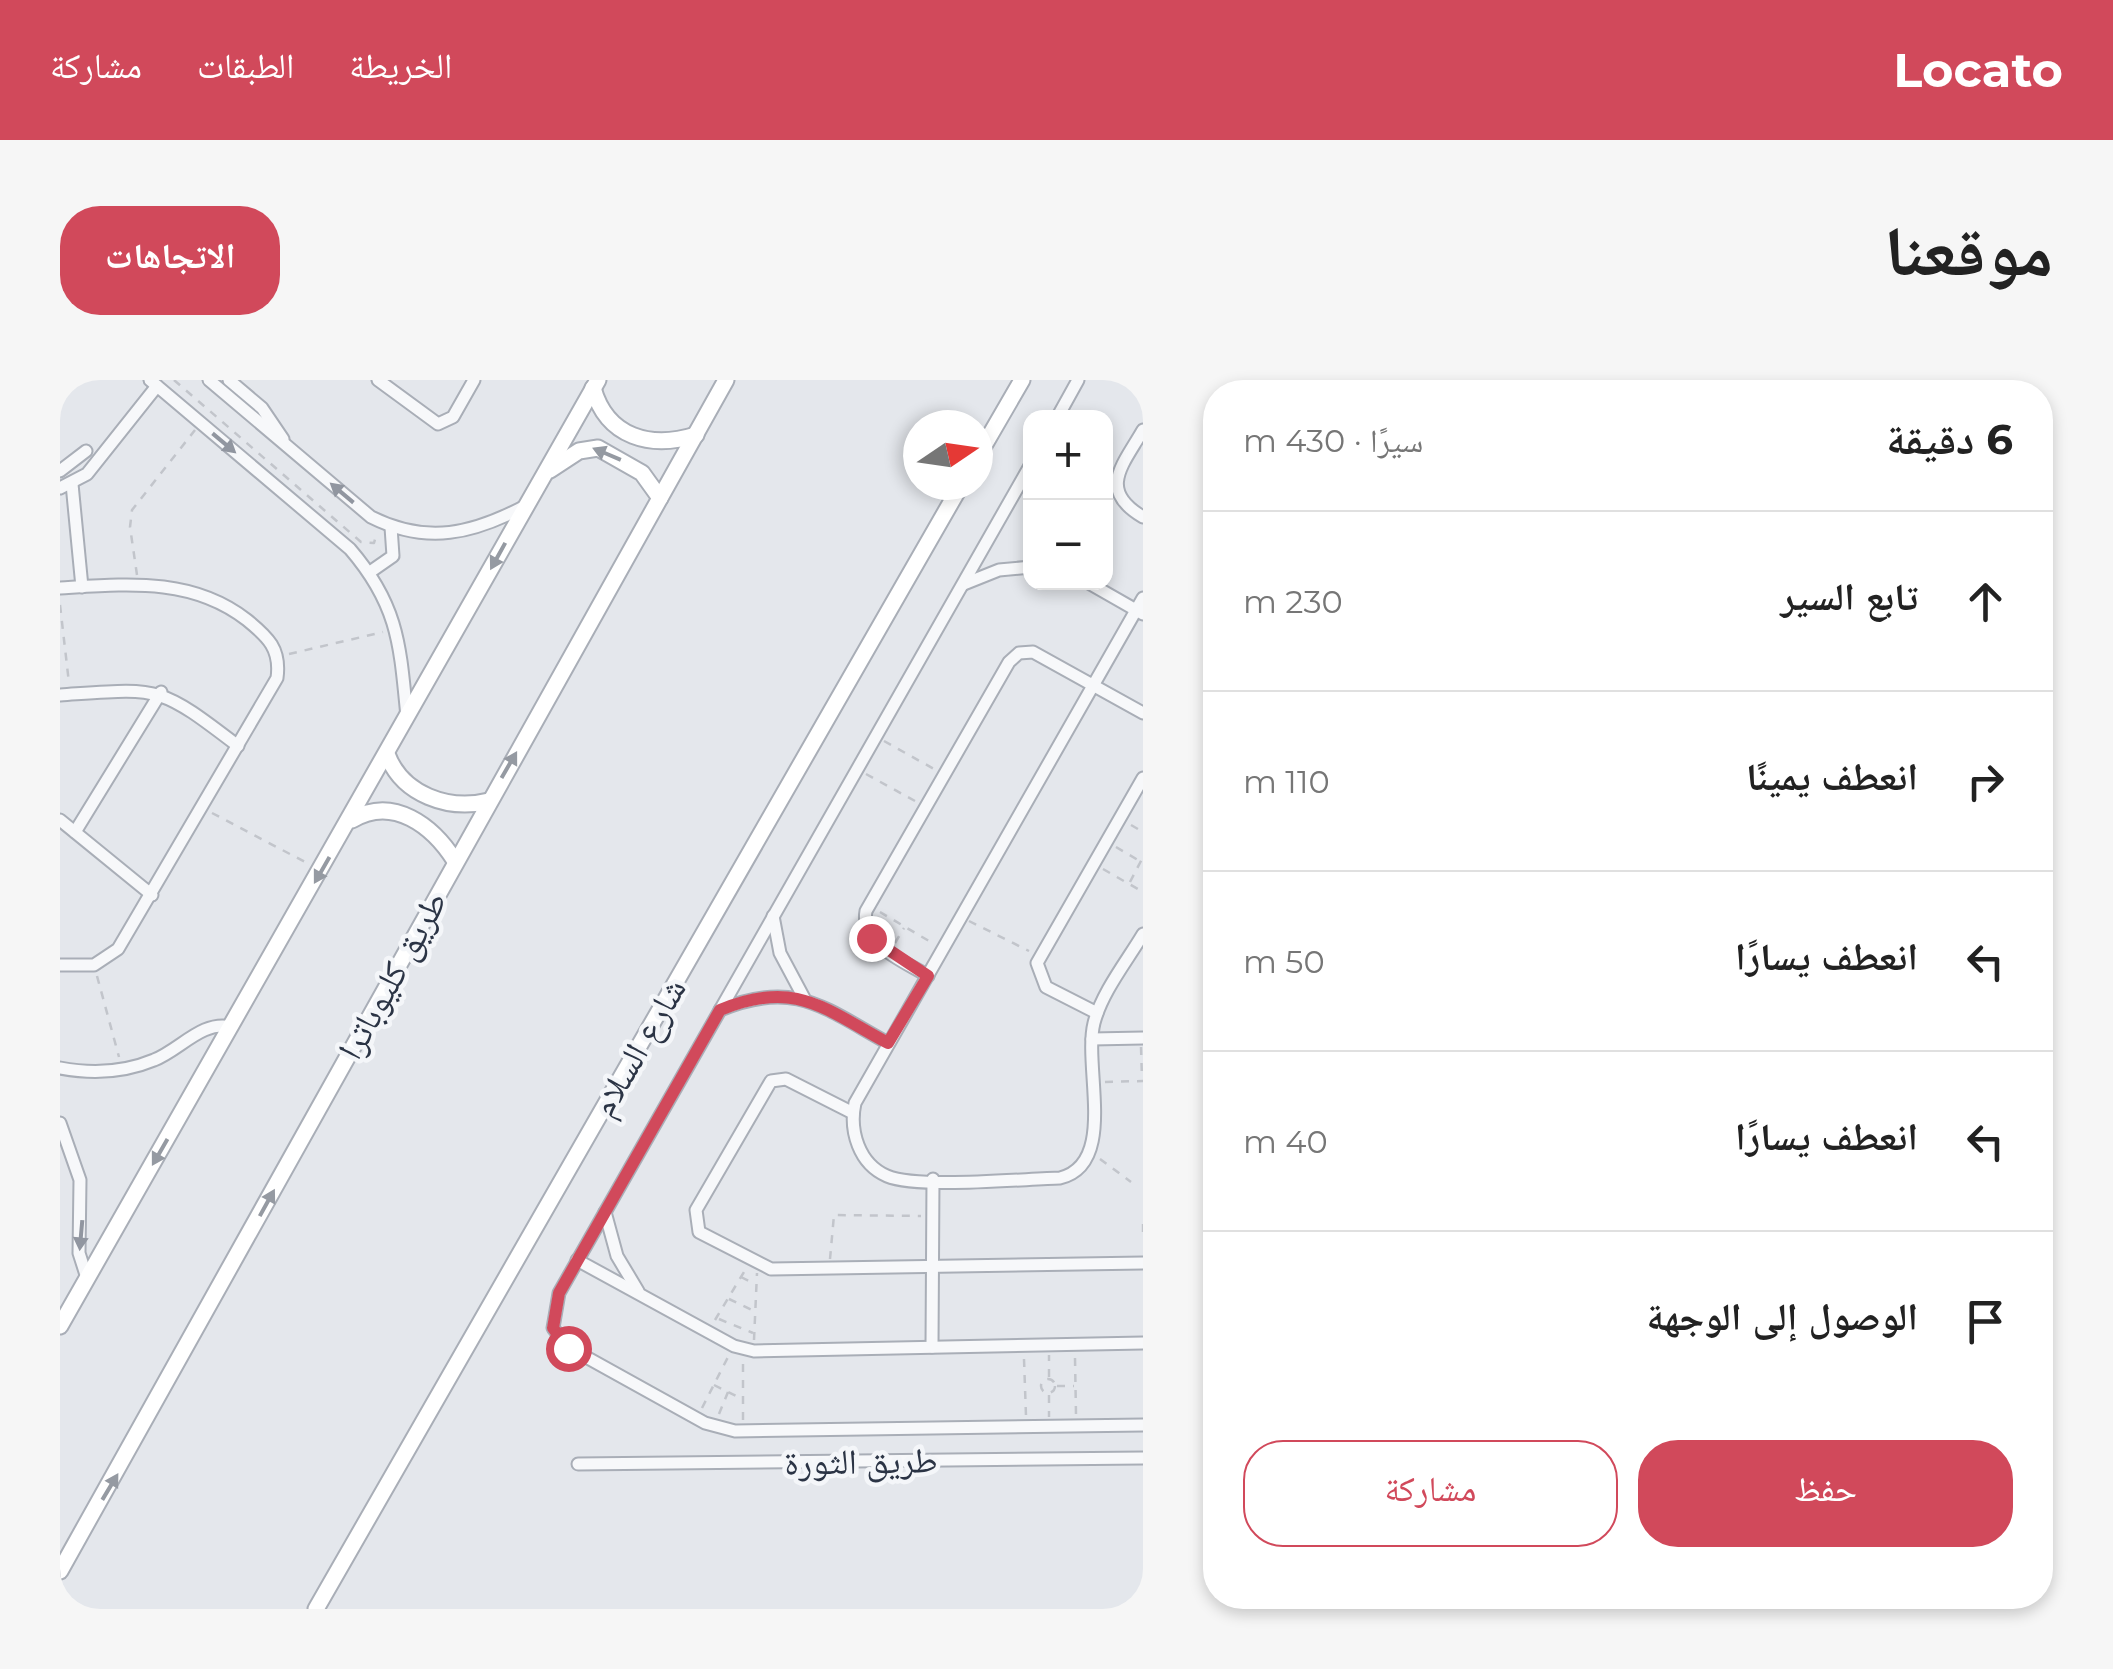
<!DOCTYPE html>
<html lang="ar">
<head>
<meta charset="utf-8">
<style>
	:root { --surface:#fff; --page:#f6f6f6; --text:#222; --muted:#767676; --line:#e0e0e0; --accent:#d1495b }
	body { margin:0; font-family:Montserrat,"Noto Naskh Arabic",sans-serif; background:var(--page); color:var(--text); direction:rtl }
	.controls { position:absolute; right:30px; top:30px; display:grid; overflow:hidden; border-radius:20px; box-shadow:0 5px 15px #0003 }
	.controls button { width:90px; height:90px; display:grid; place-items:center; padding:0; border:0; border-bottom:2px solid var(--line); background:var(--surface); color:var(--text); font:50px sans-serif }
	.compass { position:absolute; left:843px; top:30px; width:90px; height:90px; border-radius:50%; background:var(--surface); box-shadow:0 5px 15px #0003; rotate:77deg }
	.stop { position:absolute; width:30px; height:30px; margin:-22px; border:8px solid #d1495b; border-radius:50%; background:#fff }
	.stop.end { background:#d1495b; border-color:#fff; box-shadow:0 2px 10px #0008 }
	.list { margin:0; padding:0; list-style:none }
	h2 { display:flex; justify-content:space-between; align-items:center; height:130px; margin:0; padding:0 40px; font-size:42px }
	h2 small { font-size:32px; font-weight:400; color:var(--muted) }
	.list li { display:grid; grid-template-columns:65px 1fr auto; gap:30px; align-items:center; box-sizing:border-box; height:180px; padding:0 40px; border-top:2px solid var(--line) }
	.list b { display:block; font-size:38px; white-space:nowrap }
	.list em { font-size:32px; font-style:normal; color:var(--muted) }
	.actions { display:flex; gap:20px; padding:30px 40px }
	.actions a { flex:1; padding:22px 0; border:2px solid var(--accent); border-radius:40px; text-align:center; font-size:35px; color:var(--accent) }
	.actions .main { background:var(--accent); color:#fff }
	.icon { flex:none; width:55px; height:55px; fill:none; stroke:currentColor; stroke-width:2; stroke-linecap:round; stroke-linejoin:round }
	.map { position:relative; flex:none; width:1083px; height:1229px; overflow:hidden; direction:ltr; border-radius:40px }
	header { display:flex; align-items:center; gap:60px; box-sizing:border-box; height:140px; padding:0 50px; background:var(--accent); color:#fff }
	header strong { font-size:48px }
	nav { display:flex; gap:55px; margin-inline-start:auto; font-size:35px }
	.intro { display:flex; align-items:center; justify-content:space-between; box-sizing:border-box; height:240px; padding:0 60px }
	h1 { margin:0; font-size:70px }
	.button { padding:25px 45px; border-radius:40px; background:var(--accent); color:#fff; font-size:35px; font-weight:700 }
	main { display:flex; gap:60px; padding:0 60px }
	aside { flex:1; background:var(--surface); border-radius:40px; box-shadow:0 5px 15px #0003 }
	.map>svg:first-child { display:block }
</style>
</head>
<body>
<header>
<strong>Locato</strong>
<nav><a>الخريطة</a><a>الطبقات</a><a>مشاركة</a></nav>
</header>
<div class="intro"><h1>موقعنا</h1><a class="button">الاتجاهات</a></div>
<main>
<aside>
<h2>6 دقيقة<small>سيرًا · 430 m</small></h2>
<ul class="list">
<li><svg class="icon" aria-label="ahead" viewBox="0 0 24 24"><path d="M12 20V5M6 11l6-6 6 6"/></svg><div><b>تابع السير</b></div><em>230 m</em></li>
<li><svg class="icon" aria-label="right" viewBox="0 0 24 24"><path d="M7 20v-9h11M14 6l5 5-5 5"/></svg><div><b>انعطف يمينًا</b></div><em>110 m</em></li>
<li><svg class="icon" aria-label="left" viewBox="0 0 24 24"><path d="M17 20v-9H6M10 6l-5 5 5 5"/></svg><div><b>انعطف يسارًا</b></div><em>50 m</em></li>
<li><svg class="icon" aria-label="left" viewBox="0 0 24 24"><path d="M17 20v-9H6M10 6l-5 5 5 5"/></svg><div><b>انعطف يسارًا</b></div><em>40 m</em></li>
<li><svg class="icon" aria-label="arrive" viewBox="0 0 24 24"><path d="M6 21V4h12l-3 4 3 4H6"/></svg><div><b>الوصول إلى الوجهة</b></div></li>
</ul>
<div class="actions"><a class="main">حفظ</a><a>مشاركة</a></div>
</aside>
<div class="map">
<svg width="1083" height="1229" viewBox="0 0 1083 1229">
	<rect width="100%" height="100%" fill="#e4e7ec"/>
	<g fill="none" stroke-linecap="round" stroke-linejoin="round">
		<g stroke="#a9aeb7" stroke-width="15">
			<g id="street">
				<path d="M90 0 290 169C339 226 340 266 347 337"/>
				<path d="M149 0 311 137C367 165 413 154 467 125"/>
				<path d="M169 0 202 28 223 59"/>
				<path d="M318 0 378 44 393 37 414 0"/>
				<path d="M997 38 1018 0"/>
				<path d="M1083 50C1063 85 1037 110 1083 137"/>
				<path d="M971 84 499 913 493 948 508 967 645 1043 675 1051 1083 1045"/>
				<path d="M0 91 26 71"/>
				<path d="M968 92 971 117"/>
				<path d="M12 104 22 207"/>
				<path d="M0 108 27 94 97 6"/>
				<path d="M310 192 333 176 331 147"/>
				<path d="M1027 202 1083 234"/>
				<path d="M904 204 939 190 971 187"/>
				<path d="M0 208C67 204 132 197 187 240 208 257 221 269 217 298L58 569 34 585H0"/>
				<path d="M1083 218 795 723C789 751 799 784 827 796 858 809 961 799 1000 798 1058 784 1023 687 1034 643 1042 612 1067 581 1083 554"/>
				<path d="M0 315C100 308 97 304 178 366"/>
				<path d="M0 440 92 515"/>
				<path d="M15 452 101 312"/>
				<path d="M713 536 720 573 744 618"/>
				<path d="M868 596C844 581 800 565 806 531L949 282 959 273 973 272 1083 333"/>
				<path d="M660 630C735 599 764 628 828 663"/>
				<path d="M1037 633 986 607 977 583 1083 398"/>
				<path d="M1032 659 1083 658"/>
				<path d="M0 688C32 694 63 693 94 680 120 670 142 640 171 647"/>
				<path d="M793 733 726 699 711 701 636 830 639 852 711 889 1083 883"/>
				<path d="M0 743 20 800 19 873 27 898"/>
				<path d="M545 832 557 876 578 911"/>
				<path d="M517 880 674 966 694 971 1083 963"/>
				<path d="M872 967 873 799"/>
				<path d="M518 1084 1083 1078"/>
			</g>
		</g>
		<g stroke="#a9aeb7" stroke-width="19">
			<g id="secondary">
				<path d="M533 8C547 58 591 69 636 55"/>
				<path d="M918 76 962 0"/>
				<path d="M490 90 519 71 538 68 582 93 600 118"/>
				<path d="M327 374C342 415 389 431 429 421"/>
				<path d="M292 440C333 415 373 446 395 481"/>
				<path d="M0 946 538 0"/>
				<path d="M0 1191 666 0"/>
				<path d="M256 1229 901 105"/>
			</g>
		</g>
		<g stroke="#c2c5cb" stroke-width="2.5" stroke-dasharray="8 8" stroke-linecap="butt">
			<path d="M114 0 301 162 314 163 317 152"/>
			<path d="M0 20 17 0"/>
			<path d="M77 195 70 147 72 130 135 50"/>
			<path d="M0 225 9 303"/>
			<path d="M229 274 323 252"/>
			<path d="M824 361 874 389"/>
			<path d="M806 394 855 421"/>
			<path d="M152 433 247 483"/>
			<path d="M1071 445 1083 452"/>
			<path d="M1056 467 1083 483"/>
			<path d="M1043 489 1083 512"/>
			<path d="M1070 502 1083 477"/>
			<path d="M820 532 874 564"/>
			<path d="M909 541 969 571"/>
			<path d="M835 563 844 548"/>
			<path d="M37 596 59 677"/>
			<path d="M1081 667 1082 699"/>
			<path d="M1045 702 1083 701"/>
			<path d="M1040 779 1071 802"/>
			<path d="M1083 844V853"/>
			<path d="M770 879 774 835 861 836"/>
			<path d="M681 897 695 904"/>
			<path d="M669 919 694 931"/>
			<path d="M659 939 693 953"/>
			<path d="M655 940 687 887"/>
			<path d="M694 960 697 893"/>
			<path d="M1015 978 1016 1035"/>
			<path d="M964 979 966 1036"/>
			<path d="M989 997V975"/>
			<circle cx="988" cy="1006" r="7"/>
			<path d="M654 1005 682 1019"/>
			<path d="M997 1006H1014"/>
			<path d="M989 1015V1037"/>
			<path d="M642 1028 668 977"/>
			<path d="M659 1034 668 1012"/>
			<path d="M683 1040V978"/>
		</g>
		<use href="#street" stroke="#f7f8fa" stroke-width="11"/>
		<use href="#secondary" stroke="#fff" stroke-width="15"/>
	</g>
	<defs><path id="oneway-solid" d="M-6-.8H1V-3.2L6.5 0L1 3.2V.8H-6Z" transform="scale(2.5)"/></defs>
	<g fill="#9196a0">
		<use href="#oneway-solid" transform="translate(164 63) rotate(40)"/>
		<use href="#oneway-solid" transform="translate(282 113) rotate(-140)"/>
		<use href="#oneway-solid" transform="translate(21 855) rotate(95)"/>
	</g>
	<g fill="#959aa2">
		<use href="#oneway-solid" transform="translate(547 74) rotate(-157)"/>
		<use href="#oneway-solid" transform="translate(438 176) rotate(119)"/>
		<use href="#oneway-solid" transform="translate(449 385) rotate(-60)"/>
		<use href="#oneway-solid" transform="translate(262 490) rotate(120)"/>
		<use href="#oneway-solid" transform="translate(100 772) rotate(120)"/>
		<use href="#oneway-solid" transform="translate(207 823) rotate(-61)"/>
		<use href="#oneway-solid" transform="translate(50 1107) rotate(-59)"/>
	</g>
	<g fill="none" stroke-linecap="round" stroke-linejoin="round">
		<path stroke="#d1495b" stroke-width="12" d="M508 968 493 948 499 913 660 630C735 599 763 628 828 663L868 596 811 558"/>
	</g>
	<g text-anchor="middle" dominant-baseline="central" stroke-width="9" stroke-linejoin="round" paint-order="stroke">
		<g font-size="35" fill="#2b3445" stroke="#f4f6f9">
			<text transform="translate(332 595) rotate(-61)">طريق كليوباترا</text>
			<text transform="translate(578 667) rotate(-60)">شارع السلام</text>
			<text transform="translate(801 1081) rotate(-1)">طريق الثورة</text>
		</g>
	</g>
</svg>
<div class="controls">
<button>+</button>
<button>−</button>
</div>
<svg class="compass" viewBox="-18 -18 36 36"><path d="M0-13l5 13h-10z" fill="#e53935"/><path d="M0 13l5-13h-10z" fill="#767676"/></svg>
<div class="stop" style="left:508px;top:968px"></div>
<div class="stop end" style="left:811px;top:558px"></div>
</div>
</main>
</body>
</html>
